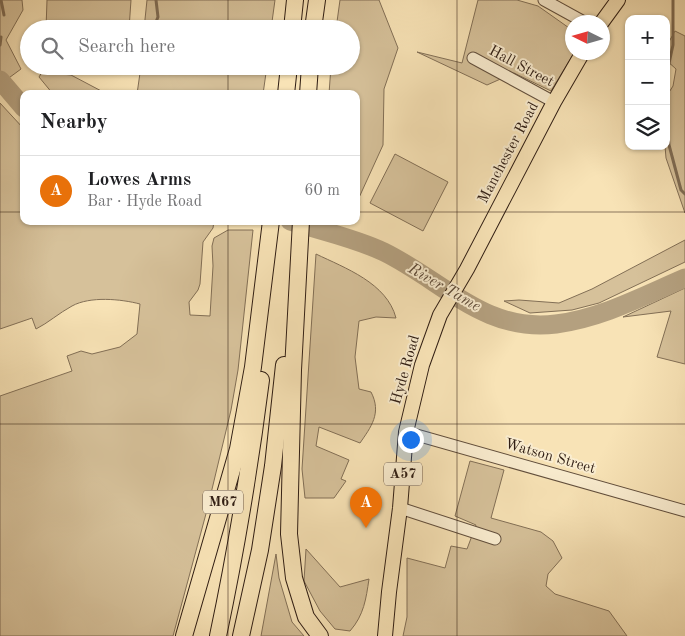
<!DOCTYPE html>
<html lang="en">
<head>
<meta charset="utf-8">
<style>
	:root { --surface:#fff; --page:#f6f6f6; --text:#202124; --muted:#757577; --line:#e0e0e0; --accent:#2563eb }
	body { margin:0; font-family:"Old Standard TT",serif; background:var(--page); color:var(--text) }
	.controls { position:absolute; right:15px; top:15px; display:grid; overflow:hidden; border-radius:10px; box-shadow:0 1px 4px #0004 }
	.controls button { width:45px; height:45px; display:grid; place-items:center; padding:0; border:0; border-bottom:1px solid var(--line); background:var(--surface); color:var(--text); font:25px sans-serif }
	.compass { position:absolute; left:565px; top:15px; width:45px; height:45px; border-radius:50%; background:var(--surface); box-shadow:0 1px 4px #0004; rotate:275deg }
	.you { position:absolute; left:410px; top:439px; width:18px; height:18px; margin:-12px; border:4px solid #fff; border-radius:50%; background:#1a73e8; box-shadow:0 0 0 8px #1a73e833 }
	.badge { display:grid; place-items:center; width:32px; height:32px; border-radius:50%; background:var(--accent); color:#fff; font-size:16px; font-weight:700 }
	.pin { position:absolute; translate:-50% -41px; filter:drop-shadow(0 1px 2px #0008) }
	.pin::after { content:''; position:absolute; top:26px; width:18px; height:15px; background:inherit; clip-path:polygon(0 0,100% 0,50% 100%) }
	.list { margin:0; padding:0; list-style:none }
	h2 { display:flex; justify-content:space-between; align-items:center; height:65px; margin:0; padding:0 20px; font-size:21px }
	h2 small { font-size:16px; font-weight:400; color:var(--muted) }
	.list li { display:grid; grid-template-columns:32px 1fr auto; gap:15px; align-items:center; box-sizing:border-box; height:70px; padding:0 20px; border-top:1px solid var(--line) }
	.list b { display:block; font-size:19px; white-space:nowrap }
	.list p { margin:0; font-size:16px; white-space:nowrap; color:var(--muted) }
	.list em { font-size:16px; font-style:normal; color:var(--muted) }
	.icon { flex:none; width:28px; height:28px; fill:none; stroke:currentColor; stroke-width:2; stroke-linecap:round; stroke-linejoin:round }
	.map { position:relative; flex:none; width:685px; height:636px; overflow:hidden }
	.search { position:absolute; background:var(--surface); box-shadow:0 1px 4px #0004; left:20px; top:20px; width:340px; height:55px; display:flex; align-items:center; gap:12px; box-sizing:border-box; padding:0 18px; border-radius:28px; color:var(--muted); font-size:19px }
	.panel { position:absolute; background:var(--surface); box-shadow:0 1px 4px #0004; left:20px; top:90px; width:340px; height:135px; border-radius:10px }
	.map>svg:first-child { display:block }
</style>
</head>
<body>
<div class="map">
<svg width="685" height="636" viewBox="0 0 685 636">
	<rect width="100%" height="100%" fill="#f8e3b6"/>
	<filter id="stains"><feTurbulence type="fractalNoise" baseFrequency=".004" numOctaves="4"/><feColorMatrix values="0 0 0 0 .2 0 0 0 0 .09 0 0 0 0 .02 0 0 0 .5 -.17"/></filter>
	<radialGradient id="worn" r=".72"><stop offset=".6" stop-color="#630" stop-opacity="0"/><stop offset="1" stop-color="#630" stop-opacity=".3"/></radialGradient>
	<g fill="#d6c19a" stroke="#826f56">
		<path d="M0 0H22L23 10 6 40 21 69 2 83 0 80Z"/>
		<path d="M47 0H131L129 29H46Z"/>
		<path d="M147 0H275L271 29H144Z"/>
		<path d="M340 0H379L398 48 384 89 383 145 357 202 356 94H329L331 66H351V29H336Z"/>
		<path d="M478 0H517L538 6 572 30 574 53 551 91 514 73 487 85 417 52 462 63Z"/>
		<path d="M675 31 685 36V213L666 158 665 146H666V97L673 86 676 69 666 60V47Z"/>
		<path d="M141 66H267L263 94H137Z"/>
		<path d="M42 72 71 75 107 94H53L39 77Z"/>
		<path d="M0 103 24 129V221H214L213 228 203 242 200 284 198 290 189 302 190 315 210 316 213 266 212 246 214 238 228 230H253L238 370 231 410 207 510 173 636H0V396L72 371 67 356 81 351 92 354 120 347 137 334 140 304C121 299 90 296 72 306 59 313 48 323 36 329L32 318 0 329Z"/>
		<path d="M395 154 448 182 423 231 370 203Z"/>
		<path d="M685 240V262L599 303 572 310 530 313 504 301 519 300 559 303 592 289Z"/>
		<path d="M316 254C345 268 387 283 396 318L376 317 359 321 355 357 359 389 371 392C382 413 371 427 360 443L319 427 316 446 349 460 341 479 346 481 334 498H305L302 469Z"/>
		<path d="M685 288V364L657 357 671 311 623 317Z"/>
		<path d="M470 461 504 470 491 518 541 532 553 541 562 558 548 574 546 586 555 594 609 611 627 636H403L407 617V558L445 568 451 546 467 549 476 525 455 516Z"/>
		<path d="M306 549 340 587 369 579C366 599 364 615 350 631L335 629 320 611 304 581Z"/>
		<path d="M276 554 279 578 292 622 304 636H261Z"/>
	</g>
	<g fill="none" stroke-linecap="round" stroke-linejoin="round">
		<g stroke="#7f6c54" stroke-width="3">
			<path d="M1 0 4 15"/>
			<path d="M153 29 158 17 156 0"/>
			<path d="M0 45 1 37"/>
			<path d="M666 77 673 45V0"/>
			<path d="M666 112 669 145 681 190 685 194"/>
		</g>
		<g stroke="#b4a07f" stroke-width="19">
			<path d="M0 80 24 108"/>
			<path d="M290 221C321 231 355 238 384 252 443 281 485 333 556 324 602 318 643 296 685 278"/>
		</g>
		<g stroke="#614e3c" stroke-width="13">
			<g id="minor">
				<path d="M544 0 584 22"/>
				<path d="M473 58 554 102"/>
				<path d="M406 432 685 511"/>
				<path d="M400 508 495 539"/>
			</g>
		</g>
		<g stroke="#2f1d13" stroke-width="16">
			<g id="major">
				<path d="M602 22 618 0"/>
				<path d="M385 636 389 592 400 508 406 432 422 365 440 315 467 269 554 102 583 52"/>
			</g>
		</g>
		<g stroke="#2f1d13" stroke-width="18">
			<g id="highway">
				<path d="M292 29 295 0"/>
				<path d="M313 29 317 0"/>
				<path d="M286 94 289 66"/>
				<path d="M308 94 310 66"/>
				<path d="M301 221 293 370 289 534 294 578 306 617 320 636"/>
				<path d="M184 636 238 449 253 367 271 221"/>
				<path d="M218 636C236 551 250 466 261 380"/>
				<path d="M241 636 260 550 273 466 284 365"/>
			</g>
		</g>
		<use href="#minor" stroke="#faedd0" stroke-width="11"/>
		<use href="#major" stroke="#f8e3b6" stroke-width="14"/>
		<use href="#highway" stroke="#f8e3b6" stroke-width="16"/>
	</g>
	<path fill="none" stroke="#2f1d13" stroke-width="1" stroke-opacity="0.55" d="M228 0V29M457 0V636M228 66V94M0 212H24M356 212H685M228 221V636M0 424H685"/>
	<g text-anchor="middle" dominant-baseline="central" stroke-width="4" stroke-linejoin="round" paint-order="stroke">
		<g fill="#faedd0" stroke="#6c5b4c" stroke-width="1">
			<rect x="384" y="462.5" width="38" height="23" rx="4"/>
			<rect x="203" y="490.5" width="40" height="23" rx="4"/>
		</g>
		<g font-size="14" font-weight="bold" fill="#2f1d13">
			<text x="403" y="474">A57</text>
			<text x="223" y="502">M67</text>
		</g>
		<g font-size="15" fill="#2f1d13" stroke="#faedd0">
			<text transform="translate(521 67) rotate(28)">Hall Street</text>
			<text transform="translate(509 153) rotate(-62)">Manchester Road</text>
			<text transform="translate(406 370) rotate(-74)">Hyde Road</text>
			<text transform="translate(550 457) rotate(16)">Watson Street</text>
		</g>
		<g font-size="16" font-style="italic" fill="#5e4b39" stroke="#faedd0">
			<text transform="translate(444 288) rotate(30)">River Tame</text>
		</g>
	</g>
	<rect width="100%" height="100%" filter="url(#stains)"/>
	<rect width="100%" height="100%" fill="url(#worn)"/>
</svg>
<div class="controls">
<button>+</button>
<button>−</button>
<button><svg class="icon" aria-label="layers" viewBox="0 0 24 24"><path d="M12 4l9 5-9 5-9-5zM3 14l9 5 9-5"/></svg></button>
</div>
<svg class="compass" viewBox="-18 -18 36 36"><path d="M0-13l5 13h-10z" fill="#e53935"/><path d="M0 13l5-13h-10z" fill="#757577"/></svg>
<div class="you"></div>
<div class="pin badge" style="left:366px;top:528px;background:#e8710a">A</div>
<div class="search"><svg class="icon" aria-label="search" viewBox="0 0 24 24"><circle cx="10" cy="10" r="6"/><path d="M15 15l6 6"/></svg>Search here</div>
<section class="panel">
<h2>Nearby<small></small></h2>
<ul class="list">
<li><span class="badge" style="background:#e8710a">A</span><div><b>Lowes Arms</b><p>Bar · Hyde Road</p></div><em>60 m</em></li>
</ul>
</section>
</div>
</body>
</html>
